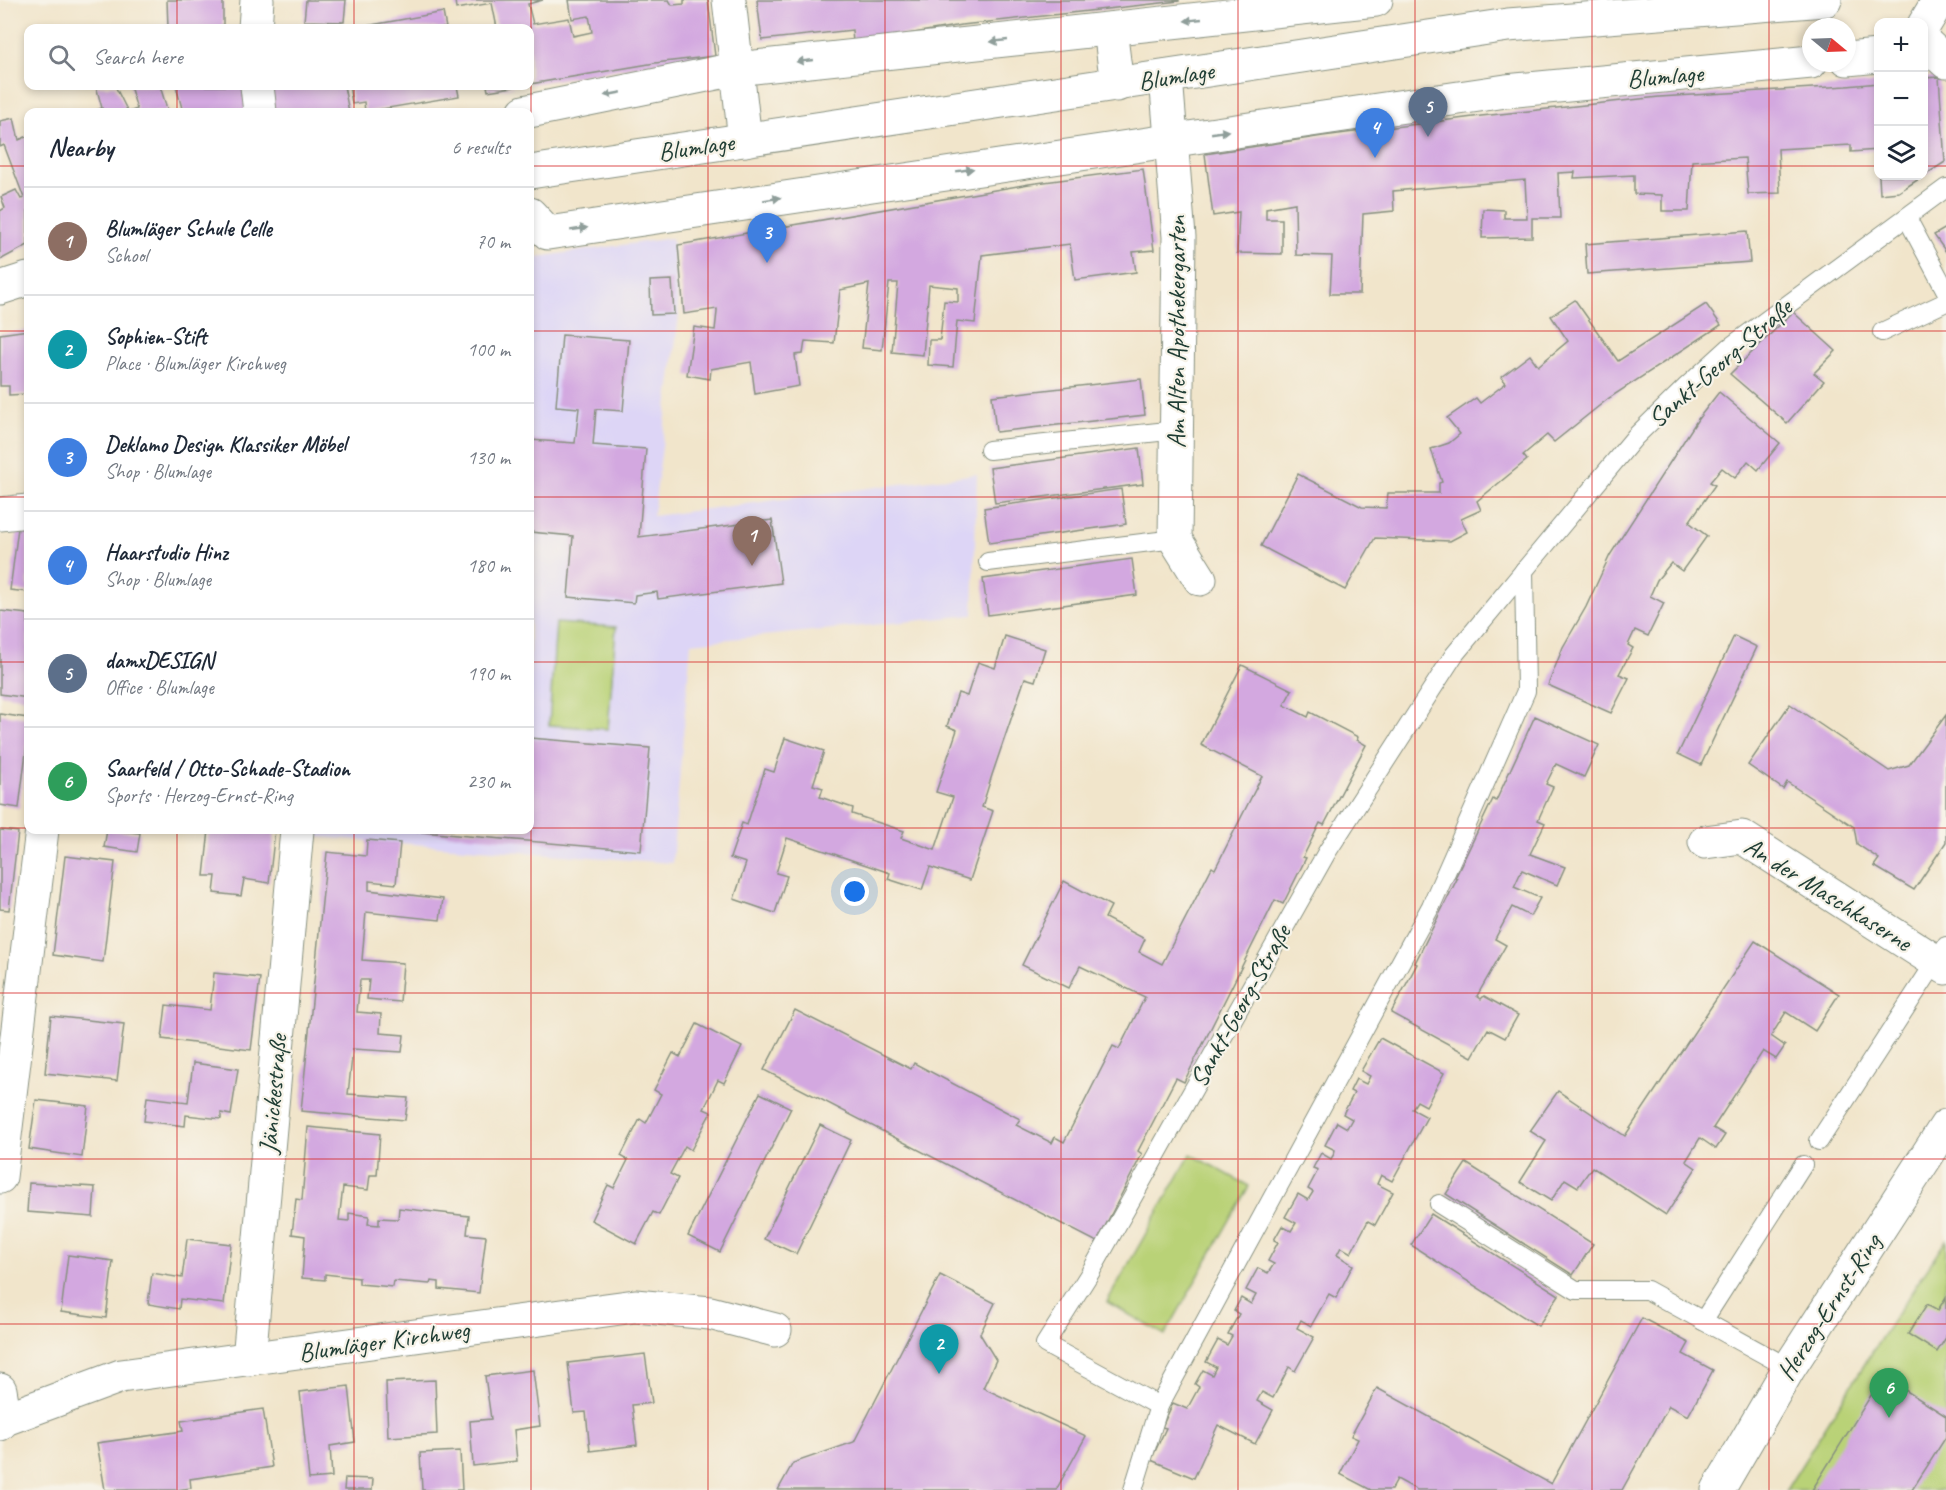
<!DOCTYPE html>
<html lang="en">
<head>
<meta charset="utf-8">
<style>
	:root { --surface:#fff; --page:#f2f2f3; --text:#1f2937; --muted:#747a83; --line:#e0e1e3; --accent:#b5179e }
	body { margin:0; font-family:Caveat,sans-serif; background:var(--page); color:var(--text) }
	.controls { position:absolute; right:18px; top:18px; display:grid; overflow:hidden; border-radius:12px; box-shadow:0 3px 9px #0003 }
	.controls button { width:54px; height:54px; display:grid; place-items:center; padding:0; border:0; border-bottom:2px solid var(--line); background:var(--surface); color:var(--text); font:30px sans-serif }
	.compass { position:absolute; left:1802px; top:18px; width:54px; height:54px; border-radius:50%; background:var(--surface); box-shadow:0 3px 9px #0003; rotate:109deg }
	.you { position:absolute; left:855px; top:892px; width:21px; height:21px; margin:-15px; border:4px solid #fff; border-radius:50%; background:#1a73e8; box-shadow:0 0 0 9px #1a73e833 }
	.badge { display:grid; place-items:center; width:39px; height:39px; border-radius:50%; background:var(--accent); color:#fff; font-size:20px; font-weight:700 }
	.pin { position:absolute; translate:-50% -50px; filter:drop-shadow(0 2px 3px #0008) }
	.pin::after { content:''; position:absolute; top:32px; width:21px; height:18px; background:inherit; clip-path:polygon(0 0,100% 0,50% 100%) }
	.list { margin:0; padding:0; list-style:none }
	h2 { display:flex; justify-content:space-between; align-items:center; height:78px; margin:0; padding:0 24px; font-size:26px }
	h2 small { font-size:20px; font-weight:400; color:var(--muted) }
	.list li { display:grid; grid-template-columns:39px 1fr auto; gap:18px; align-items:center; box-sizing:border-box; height:108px; padding:0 24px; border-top:2px solid var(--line) }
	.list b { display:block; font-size:22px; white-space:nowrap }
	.list p { margin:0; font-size:20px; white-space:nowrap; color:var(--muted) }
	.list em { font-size:20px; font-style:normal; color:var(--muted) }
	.icon { flex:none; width:33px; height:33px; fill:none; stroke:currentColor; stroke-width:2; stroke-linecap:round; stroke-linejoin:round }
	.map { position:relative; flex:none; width:1946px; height:1490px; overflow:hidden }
	.search { position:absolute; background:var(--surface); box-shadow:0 3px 9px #0003; left:24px; top:24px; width:510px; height:66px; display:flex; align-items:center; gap:15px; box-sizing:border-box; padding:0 21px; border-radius:12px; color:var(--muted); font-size:22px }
	.panel { position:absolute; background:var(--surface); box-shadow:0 3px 9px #0003; left:24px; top:108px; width:510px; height:726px; border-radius:12px }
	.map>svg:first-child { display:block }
</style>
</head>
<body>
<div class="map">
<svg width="1946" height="1490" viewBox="0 0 1946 1490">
	<rect width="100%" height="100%" fill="#f7f3e8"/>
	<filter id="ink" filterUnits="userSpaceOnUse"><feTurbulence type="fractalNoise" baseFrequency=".0167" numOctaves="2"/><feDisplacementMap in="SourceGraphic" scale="12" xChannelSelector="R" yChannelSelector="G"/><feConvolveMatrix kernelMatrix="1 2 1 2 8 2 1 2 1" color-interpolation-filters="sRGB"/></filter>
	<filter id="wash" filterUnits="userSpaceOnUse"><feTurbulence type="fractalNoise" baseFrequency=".008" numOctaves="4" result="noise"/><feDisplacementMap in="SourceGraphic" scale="24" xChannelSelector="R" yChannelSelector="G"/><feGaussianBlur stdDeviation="1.35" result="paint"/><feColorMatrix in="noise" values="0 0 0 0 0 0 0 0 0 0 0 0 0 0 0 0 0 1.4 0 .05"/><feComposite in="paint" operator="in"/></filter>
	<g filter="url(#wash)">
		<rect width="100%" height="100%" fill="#f1e5cb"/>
		<path fill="#ddd5f6" d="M672 238 679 316 653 516 977 474 973 615 691 643 672 863 317 837 318 830H530V258Z"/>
		<g fill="#b9d277" stroke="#6c8856" stroke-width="1.5">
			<path d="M556 623 616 627 608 729 549 725Z"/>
			<path d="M1191 1154 1249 1186 1165 1335 1107 1302Z"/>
			<path d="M1946 1240V1490H1786L1876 1346Z"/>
		</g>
		<g id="blocks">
			<g fill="#d3a8e0">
				<path d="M167 0H223V28H168Z"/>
				<path d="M306 0H346L344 22 304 21Z"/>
				<path d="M455 0H543L528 4 533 24 569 18 573 36 592 32 589 16 572 19 569 0H669L672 5 684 4V0H708L715 56 655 63 530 84V28H497L492 3 456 9Z"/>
				<path d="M757 0H1179V1L962 25 853 43 852 30 762 40Z"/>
				<path d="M443 12 446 28H361V27Z"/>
				<path d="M1939 77 1945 162 1899 192 1880 194 1879 176H1924V78Z"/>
				<path d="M1878 83V150L1851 152V145L1778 149 1780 193 1748 194 1745 158 1692 161 1689 211H1662V195L1634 194V175L1574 178 1575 172 1558 173 1560 218H1532V237L1482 238 1483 209 1504 210V218H1527L1525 180 1393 191 1394 211 1363 214 1360 294H1330L1332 256 1296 255 1295 203 1266 208V219H1282V254L1237 253 1239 212 1213 216 1205 154 1323 136 1481 116 1659 97 1847 86Z"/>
				<path d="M96 86H115L128 112H91L102 108Z"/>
				<path d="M130 86H160L168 112H129L137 109Z"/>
				<path d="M176 86H244L247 112H183Z"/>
				<path d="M268 86H344L349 112H273Z"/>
				<path d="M349 86H457L459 96 365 112 364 102 352 104Z"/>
				<path d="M487 86H513V87L488 91Z"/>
				<path d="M14 118 19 140 28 136V245L0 260V211L5 208 1 197 16 190 21 199 24 198 4 145 0 147V121Z"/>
				<path d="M1143 169 1154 250 1133 252 1136 272 1075 280 1070 244 982 255 975 323 957 321 953 367 928 365 929 340H940L944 301 958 302V288L929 285 923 355 892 352 898 283H889L882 350 862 348 869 284 840 290 834 343 805 341 803 354 795 355 799 386 755 394 751 362 711 369 710 379 687 375 694 327 715 330 717 312V309L684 314 678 245 1029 184Z"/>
				<path d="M1946 228V252L1934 235Z"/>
				<path d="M1747 231 1750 262 1587 274 1585 244Z"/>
				<path d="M672 280 674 314 651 315 650 281Z"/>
				<path d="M1575 300 1618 361 1706 304 1721 325 1609 398 1554 442 1547 435 1523 455 1527 460 1477 501 1481 510 1461 519 1467 532 1450 541 1375 538 1345 590 1261 546 1298 474 1362 507 1386 508 1388 493H1439V483L1442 482 1431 449 1449 443 1460 434 1447 418 1476 398 1480 403 1506 383 1501 377 1530 355 1538 366 1568 341 1551 316Z"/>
				<path d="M1793 312 1836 351 1814 373 1824 381 1787 423 1730 374Z"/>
				<path d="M28 330V394L9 395V386H0V334Z"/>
				<path d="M562 335 629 340 623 411 596 409 593 445 646 449 639 537 772 520 781 583 658 599 657 592 635 595 634 603 568 597 573 536 530 532V440L575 443 579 408 556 406Z"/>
				<path d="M1141 379 1145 415 996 432 992 396Z"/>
				<path d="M1719 392 1780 443 1758 470 1748 461 1735 478 1722 468 1710 482 1715 485 1689 522 1707 536 1682 571 1671 563 1657 580 1650 596 1664 603 1648 636 1635 630 1628 645 1633 648 1619 674 1629 678 1611 713 1548 685 1563 647 1586 607 1610 555 1698 419Z"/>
				<path d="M1139 448 1143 484 995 503 990 468Z"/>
				<path d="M1121 489 1126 524 989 543 984 508Z"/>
				<path d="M18 528 28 530V592L10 590Z"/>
				<path d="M1132 559 1137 595 988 615 983 579Z"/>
				<path d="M0 611 28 614V698L0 694Z"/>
				<path d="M1005 636 1045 649 1035 681 1025 678 992 775 982 807 993 811 970 880 930 867 922 890 888 879 890 873 787 838 776 873 787 876 775 913 734 899 746 863 730 858 742 823 747 825 765 769 774 772 785 738 824 751 813 785 823 788 820 797 853 808 852 814 904 831 901 838 935 850 953 797 936 792 957 730 947 726 958 693 967 696 978 662 995 668Z"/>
				<path d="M1734 636 1757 647 1701 765 1678 754Z"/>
				<path d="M1242 665 1292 690 1284 705 1308 717 1310 712 1358 737 1357 740 1366 745 1324 825 1320 823 1303 857 1306 858 1283 904 1275 900 1184 1082 1176 1078 1138 1151 1142 1154 1097 1242 764 1070 795 1010 911 1069 914 1063 1020 1119 1016 1125 1052 1143 1055 1137 1064 1142 1113 1046 1119 1049 1145 997 1080 966 1069 988 1022 965 1064 881 1111 906 1105 918 1145 939 1139 952 1162 964 1212 867 1215 869 1262 776 1201 745Z"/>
				<path d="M1790 704 1889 771 1909 765 1946 715V842L1914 890 1874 866 1879 859 1857 844 1854 827 1787 782 1783 789 1748 765Z"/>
				<path d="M0 714 28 718V736L19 808 0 805Z"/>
				<path d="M1535 716 1599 745 1584 777 1556 764 1546 784 1553 787 1538 820 1545 823 1530 854 1565 867 1557 885 1522 870 1520 874 1514 887 1540 898 1530 916 1512 907 1495 939 1506 945 1477 996 1481 999 1484 996 1518 1015 1505 1038 1488 1029 1472 1057 1391 1013 1417 964 1415 963 1457 879 1455 878 1493 799 1496 801Z"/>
				<path d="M530 738 650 748 641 851 411 831V830H530Z"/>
				<path d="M0 830 18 832 9 910 0 909Z"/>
				<path d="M107 830 140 833 137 852 104 847Z"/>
				<path d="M209 830H275L269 883 244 879 241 896 214 893 216 876H204Z"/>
				<path d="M367 840 400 843 396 884 369 881V890L443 899 440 920 366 912 362 960 403 963 400 1002 367 999 369 980H360L357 1012 381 1014 380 1033 404 1035 402 1052 353 1049 348 1094 408 1098 405 1120 301 1111 327 852 366 856Z"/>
				<path d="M65 856 115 862 103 962 53 955Z"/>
				<path d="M1755 941 1839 994 1815 1031 1786 1012 1771 1036 1785 1046 1776 1059 1763 1051 1713 1128 1725 1135 1716 1149 1700 1138 1686 1161 1696 1168 1666 1215 1592 1167 1578 1187 1565 1179 1551 1201 1520 1182 1546 1141 1530 1131 1558 1091 1625 1136Z"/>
				<path d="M214 973 260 978 251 1050 162 1039 166 1005 210 1010Z"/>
				<path d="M51 1016 124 1024 117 1081 45 1073Z"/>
				<path d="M697 1024 742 1047 724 1083 718 1080 704 1109 711 1112 691 1150 685 1146 670 1174 678 1178 659 1215 653 1212 636 1244 591 1220 608 1185 614 1188 628 1160 621 1156 640 1119 646 1123 661 1094 654 1090 673 1053 680 1057Z"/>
				<path d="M1380 1038 1444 1073 1426 1106 1417 1101 1412 1109 1427 1117 1392 1181 1381 1175 1377 1184 1393 1192 1375 1225 1368 1221 1351 1253 1341 1247 1337 1255 1353 1265 1336 1298 1329 1294 1311 1326 1301 1320 1297 1328 1314 1337 1295 1371 1289 1367 1273 1398 1262 1392 1257 1401 1273 1410 1255 1444 1218 1425 1194 1478 1151 1460 1166 1428 1162 1427 1173 1403 1187 1409 1199 1387 1195 1384 1203 1370 1212 1375 1216 1367 1206 1362 1218 1340 1227 1345 1232 1336 1228 1334 1239 1314 1234 1311 1241 1298 1251 1304 1256 1295 1246 1290 1258 1268 1268 1273 1274 1264 1268 1261 1278 1242 1274 1240 1282 1226 1291 1231 1296 1223 1285 1217 1298 1194 1308 1200 1313 1192 1308 1189 1318 1170 1313 1168 1321 1153 1331 1159 1334 1154 1335 1150 1325 1145 1337 1122 1347 1128 1352 1119 1343 1114 1354 1093 1350 1091 1356 1079 1366 1084 1370 1076 1361 1071Z"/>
				<path d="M193 1063 238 1069 231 1115 221 1113V1119L186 1115 185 1126 144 1121 147 1097 188 1102Z"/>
				<path d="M760 1093 791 1108 720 1252 688 1236Z"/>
				<path d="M36 1100 88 1106 82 1157 29 1149Z"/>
				<path d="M820 1125 851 1140 796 1254 764 1239Z"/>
				<path d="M308 1127 380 1134 377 1175H370L368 1190 343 1187 339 1220 349 1221V1213L369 1216 368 1224 379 1225V1218L398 1219 399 1208 469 1216 467 1234 486 1236 479 1293 439 1289V1282L431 1281 430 1284 394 1281 393 1287 359 1284V1278L325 1274V1280L302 1278 305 1236 292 1234 296 1199 302 1200Z"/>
				<path d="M1466 1163 1593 1244 1573 1275 1446 1194Z"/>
				<path d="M29 1183 95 1187 93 1217 27 1212Z"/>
				<path d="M1431 1214 1559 1295 1538 1326 1411 1245Z"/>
				<path d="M187 1239 231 1244 224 1304 180 1299 179 1309 148 1304 152 1273 182 1278Z"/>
				<path d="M68 1255 113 1261 106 1318 61 1312Z"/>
				<path d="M940 1275 995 1303 980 1334 996 1360 983 1388 1086 1436 1056 1490H778L793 1463 854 1442Z"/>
				<path d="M1946 1297V1340L1945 1339 1937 1352 1908 1334 1927 1304 1938 1310Z"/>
				<path d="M1642 1318 1689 1343 1683 1354 1713 1370 1688 1416 1669 1406 1622 1490H1417L1397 1479 1391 1490H1371L1340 1474 1358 1439 1351 1436 1377 1388 1551 1484Z"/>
				<path d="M645 1354 652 1403 632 1405 637 1445 590 1451 586 1412 574 1413 568 1363Z"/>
				<path d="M533 1370 540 1426 514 1430 517 1461 473 1466 470 1421 491 1419 485 1376Z"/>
				<path d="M1883 1376 1946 1416V1437L1912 1490H1812Z"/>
				<path d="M435 1380 437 1434 388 1437 386 1382Z"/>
				<path d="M349 1386 355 1442 330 1446 332 1477 309 1479 300 1392Z"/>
				<path d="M263 1409 272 1467 190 1479 191 1488 177 1490H105L97 1443 183 1431 181 1421Z"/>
				<path d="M460 1451 462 1490H422L420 1453Z"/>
				<path d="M345 1478 373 1479 372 1490H344Z"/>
			</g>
		</g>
	</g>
	<g filter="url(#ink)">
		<use href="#blocks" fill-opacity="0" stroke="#889180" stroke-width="1.5"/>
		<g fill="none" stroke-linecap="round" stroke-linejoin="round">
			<g stroke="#889180" stroke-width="20">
				<g id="service">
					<path d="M1907 218 1946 291"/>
					<path d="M1882 332 1946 302"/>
					<path d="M989 450 1177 430"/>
					<path d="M988 562 1175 539"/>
					<path d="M1819 1141 1946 946"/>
					<path d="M1439 1204 1576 1290H1647L1789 1368"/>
					<path d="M1703 1321 1803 1165"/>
					<path d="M1159 1406 1045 1344 1090 1273 1327 852 1454 655 1635 437 1686 387 1730 347 1946 188"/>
					<path d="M1133 1490 1159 1406 1431 906 1526 691 1524 570"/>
				</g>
			</g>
			<g stroke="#889180" stroke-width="35">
				<g id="minor">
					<path d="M729 0 745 140"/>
					<path d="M1924 25 1939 0"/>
					<path d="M255 28 257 0"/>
					<path d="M1110 29 1117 85"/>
					<path d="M1924 42 1946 62"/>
					<path d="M1847 59 1878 56"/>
					<path d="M1166 77 1179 237 1175 539 1200 579"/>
					<path d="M257 86 260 112"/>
					<path d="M524 112 736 69 1376 0"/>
					<path d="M530 214 548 233 1506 91 1811 62"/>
					<path d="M0 514 28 511"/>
					<path d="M1705 842 1742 837 1946 968"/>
					<path d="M0 1177 42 830"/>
					<path d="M249 1359 297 830"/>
					<path d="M0 1390 5 1419"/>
					<path d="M0 1424 5 1419 121 1376 635 1306 710 1313 775 1330"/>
					<path d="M1718 1490 1789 1368 1946 1126"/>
				</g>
			</g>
			<g stroke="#889180" stroke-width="35">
				<g id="primary">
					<path d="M530 172 1508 25 1825 0"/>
					<path d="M0 288 28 279"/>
				</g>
			</g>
			<use href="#service" stroke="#fff" stroke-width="18"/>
			<use href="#minor" stroke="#fff" stroke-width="33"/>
			<use href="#primary" stroke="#fff" stroke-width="33"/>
		</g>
		<defs><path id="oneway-solid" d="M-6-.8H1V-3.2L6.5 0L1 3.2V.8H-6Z" transform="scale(1.5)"/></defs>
		<g fill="#8f9e9a">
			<use href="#oneway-solid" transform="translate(1193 20) rotate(174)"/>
			<use href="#oneway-solid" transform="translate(999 41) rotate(174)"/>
			<use href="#oneway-solid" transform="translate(805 61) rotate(174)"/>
			<use href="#oneway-solid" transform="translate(613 94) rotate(169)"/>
			<use href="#oneway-solid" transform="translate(1220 132) rotate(-8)"/>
			<use href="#oneway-solid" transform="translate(965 170) rotate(-9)"/>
			<use href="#oneway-solid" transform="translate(772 199) rotate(-9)"/>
			<use href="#oneway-solid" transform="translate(579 229) rotate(-9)"/>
		</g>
	</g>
	<path fill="none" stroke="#d62828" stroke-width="1.5" stroke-opacity="0.55" d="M177 0V28M354 0V28M531 0V1490M708 0V1490M885 0V1490M1061 0V1490M1238 0V1490M1415 0V1490M1592 0V1490M1769 0V1490M177 86V112M354 86V112M0 166H28M530 166H1878M1924 166H1946M0 331H28M530 331H1946M0 497H28M530 497H1946M0 662H28M530 662H1946M0 828H28M530 828H1946M177 830V1490M354 830V1490M0 993H1946M0 1159H1946M0 1324H1946"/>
	<g text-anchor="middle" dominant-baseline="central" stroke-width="4.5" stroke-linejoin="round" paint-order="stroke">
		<g font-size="26" fill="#1f3d34" stroke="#f7f3e8">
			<text transform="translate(1176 76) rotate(-9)">Blumlage</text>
			<text transform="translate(1665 76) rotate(-5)">Blumlage</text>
			<text transform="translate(696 147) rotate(-8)">Blumlage</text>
			<text transform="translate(1176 332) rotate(-90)">Am Alten Apothekergarten</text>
			<text transform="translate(1720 363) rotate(-41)">Sankt-Georg-Straße</text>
			<text transform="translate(1828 894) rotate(32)">An der Maschkaserne</text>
			<text transform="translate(1240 1006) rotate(-61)">Sankt-Georg-Straße</text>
			<text transform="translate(273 1094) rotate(-85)">Jänickestraße</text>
			<text transform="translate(1829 1307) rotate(-57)">Herzog-Ernst-Ring</text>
			<text transform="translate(384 1341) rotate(-8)">Blumläger Kirchweg</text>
		</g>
	</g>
</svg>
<div class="controls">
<button>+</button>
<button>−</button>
<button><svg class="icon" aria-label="layers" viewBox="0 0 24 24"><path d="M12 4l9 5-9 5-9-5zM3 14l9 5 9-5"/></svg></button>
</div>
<svg class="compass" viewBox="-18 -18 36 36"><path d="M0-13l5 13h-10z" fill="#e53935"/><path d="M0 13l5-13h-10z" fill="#747a83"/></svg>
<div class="you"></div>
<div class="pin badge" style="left:752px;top:566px;background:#8d6e63">1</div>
<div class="pin badge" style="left:939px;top:1374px;background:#0f9aa8">2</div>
<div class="pin badge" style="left:767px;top:263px;background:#3f7fe0">3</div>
<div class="pin badge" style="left:1375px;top:158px;background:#3f7fe0">4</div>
<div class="pin badge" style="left:1428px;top:137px;background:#5c6f8a">5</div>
<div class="pin badge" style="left:1889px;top:1418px;background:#2e9e5b">6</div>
<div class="search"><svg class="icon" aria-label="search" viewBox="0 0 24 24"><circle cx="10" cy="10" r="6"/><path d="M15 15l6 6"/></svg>Search here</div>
<section class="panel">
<h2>Nearby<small>6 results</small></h2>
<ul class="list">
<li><span class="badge" style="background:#8d6e63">1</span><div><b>Blumläger Schule Celle</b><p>School</p></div><em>70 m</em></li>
<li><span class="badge" style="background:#0f9aa8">2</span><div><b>Sophien-Stift</b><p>Place · Blumläger Kirchweg</p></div><em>100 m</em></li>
<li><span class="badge" style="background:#3f7fe0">3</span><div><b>Deklamo Design Klassiker Möbel</b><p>Shop · Blumlage</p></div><em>130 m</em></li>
<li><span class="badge" style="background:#3f7fe0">4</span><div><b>Haarstudio Hinz</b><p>Shop · Blumlage</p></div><em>180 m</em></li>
<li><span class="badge" style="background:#5c6f8a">5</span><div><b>damxDESIGN</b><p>Office · Blumlage</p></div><em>190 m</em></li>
<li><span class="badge" style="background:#2e9e5b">6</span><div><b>Saarfeld / Otto-Schade-Stadion</b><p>Sports · Herzog-Ernst-Ring</p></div><em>230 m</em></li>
</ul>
</section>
</div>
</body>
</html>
